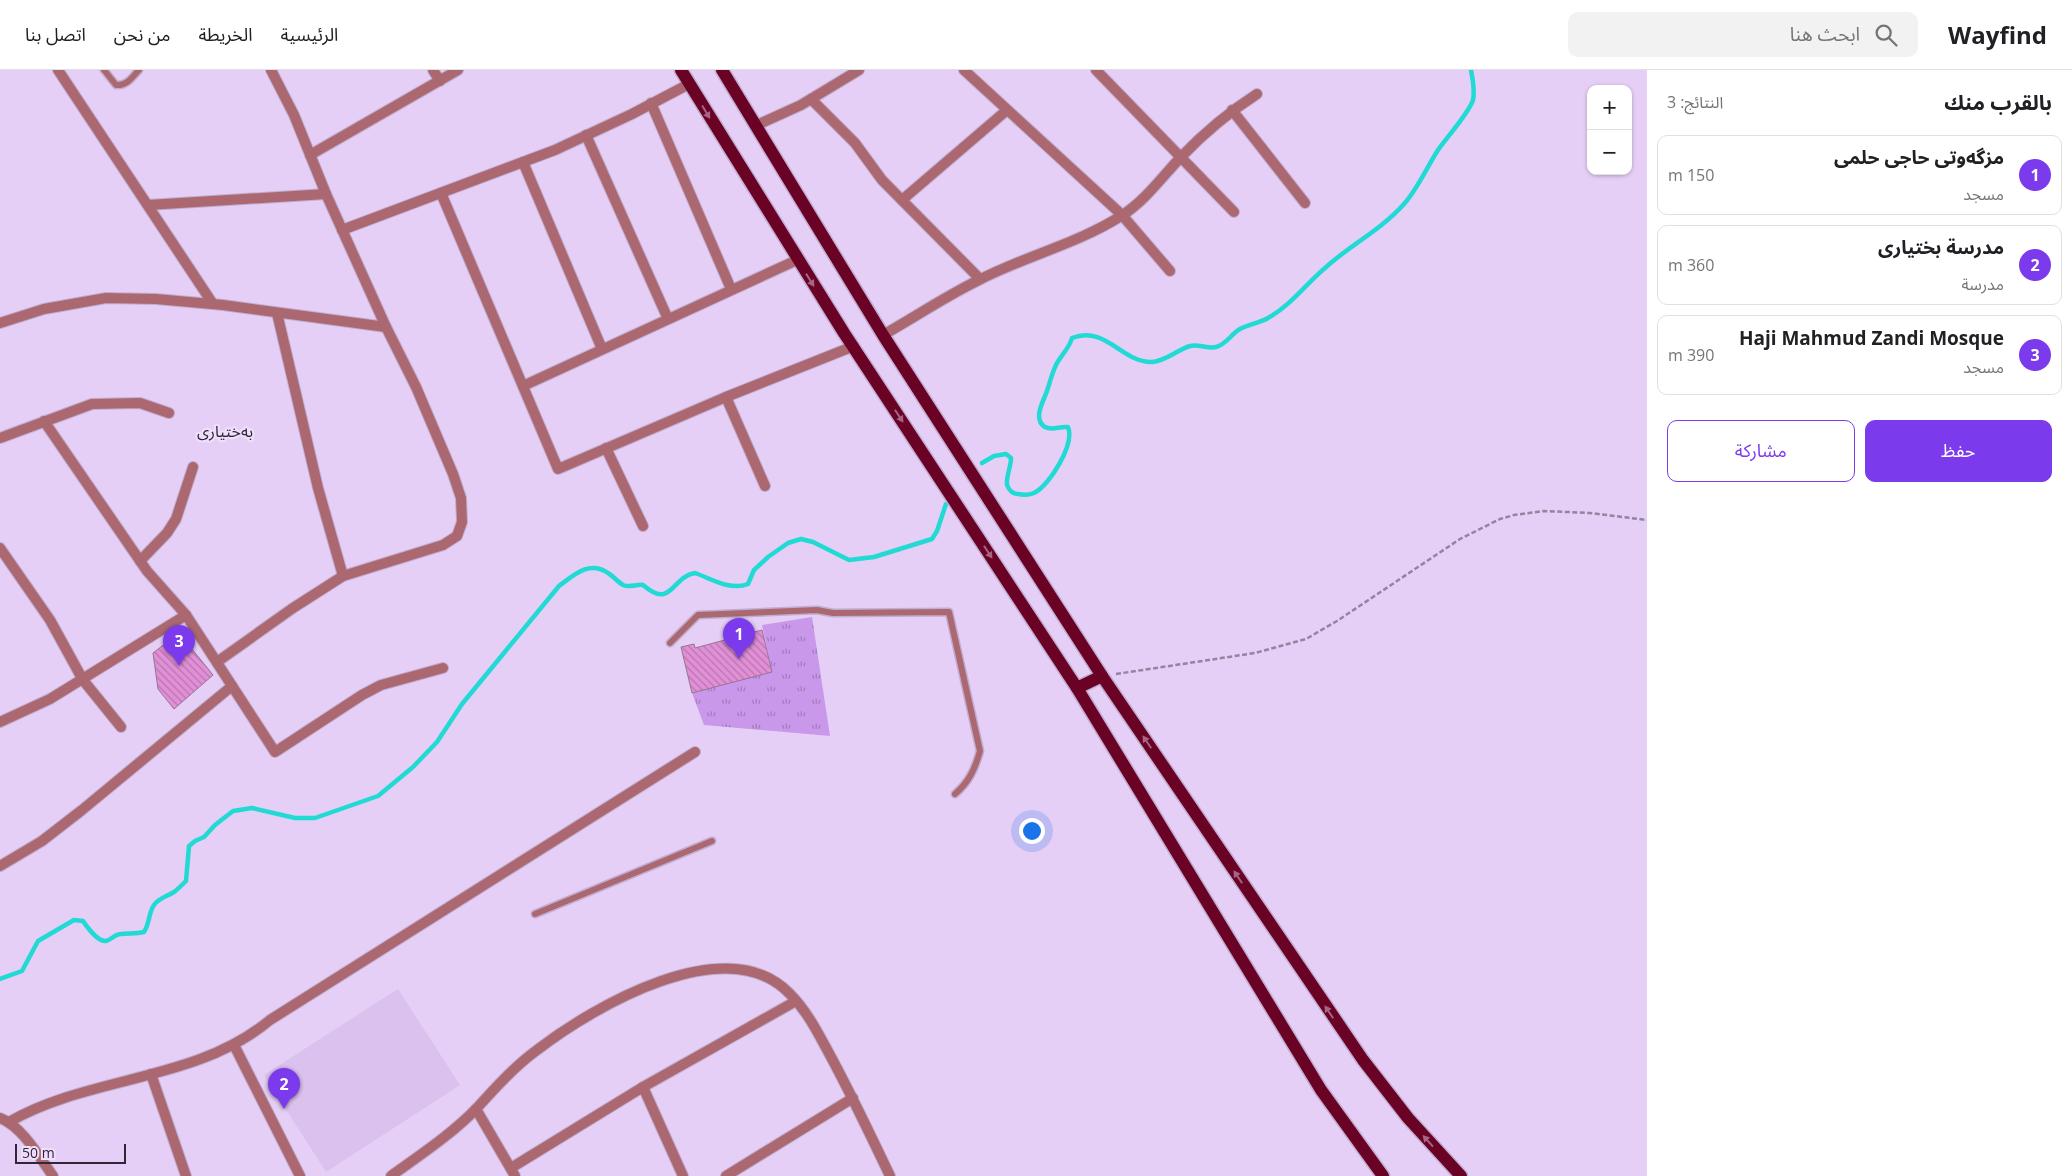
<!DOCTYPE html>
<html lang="ar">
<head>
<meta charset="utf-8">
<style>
	:root { --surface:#fff; --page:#f2f2f2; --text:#202124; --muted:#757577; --line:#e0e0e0; --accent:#7c3aed }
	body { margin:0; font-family:"Open Sans","Noto Sans Arabic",sans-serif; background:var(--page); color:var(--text); direction:rtl }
	.controls { position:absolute; right:15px; top:15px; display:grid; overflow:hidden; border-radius:10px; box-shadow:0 1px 4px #0004 }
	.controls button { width:45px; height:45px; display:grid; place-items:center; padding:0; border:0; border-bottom:1px solid var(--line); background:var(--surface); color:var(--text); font:25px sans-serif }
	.scale { position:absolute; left:15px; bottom:12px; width:111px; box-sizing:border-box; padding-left:5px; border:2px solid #2f2735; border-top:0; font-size:14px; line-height:18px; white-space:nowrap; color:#2f2735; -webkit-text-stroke:4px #f0defd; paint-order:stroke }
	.you { position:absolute; left:1031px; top:760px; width:18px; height:18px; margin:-12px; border:4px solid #fff; border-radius:50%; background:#1a73e8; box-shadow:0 0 0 8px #1a73e833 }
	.badge { display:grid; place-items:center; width:32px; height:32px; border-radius:50%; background:var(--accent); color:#fff; font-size:16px; font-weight:700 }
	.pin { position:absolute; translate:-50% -41px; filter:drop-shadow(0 1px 2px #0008) }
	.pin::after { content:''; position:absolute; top:26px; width:18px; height:15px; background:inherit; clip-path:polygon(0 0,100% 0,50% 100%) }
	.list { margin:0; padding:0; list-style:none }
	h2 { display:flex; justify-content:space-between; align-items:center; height:65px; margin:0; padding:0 20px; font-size:21px }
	h2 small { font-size:16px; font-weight:400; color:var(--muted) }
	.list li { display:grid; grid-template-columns:32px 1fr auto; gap:15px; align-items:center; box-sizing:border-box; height:80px; margin:0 10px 10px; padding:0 10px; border:1px solid var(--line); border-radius:10px }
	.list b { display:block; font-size:19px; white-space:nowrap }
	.list p { margin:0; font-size:16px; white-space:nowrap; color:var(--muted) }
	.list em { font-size:16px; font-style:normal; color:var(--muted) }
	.actions { display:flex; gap:10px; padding:15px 20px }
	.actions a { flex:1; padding:11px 0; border:1px solid var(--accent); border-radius:10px; text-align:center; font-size:18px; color:var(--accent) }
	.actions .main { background:var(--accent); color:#fff }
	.icon { flex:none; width:28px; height:28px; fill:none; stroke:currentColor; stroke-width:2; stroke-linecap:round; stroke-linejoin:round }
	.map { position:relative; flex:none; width:1647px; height:1106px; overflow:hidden; direction:ltr }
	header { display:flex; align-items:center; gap:30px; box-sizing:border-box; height:70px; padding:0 25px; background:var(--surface); border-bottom:1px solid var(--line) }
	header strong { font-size:24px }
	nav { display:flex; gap:28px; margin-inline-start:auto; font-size:18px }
	.search { width:350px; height:45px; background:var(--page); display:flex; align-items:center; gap:12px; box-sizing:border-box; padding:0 18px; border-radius:10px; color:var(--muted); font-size:19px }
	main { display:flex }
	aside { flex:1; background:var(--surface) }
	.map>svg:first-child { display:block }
</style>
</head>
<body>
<header>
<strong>Wayfind</strong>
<div class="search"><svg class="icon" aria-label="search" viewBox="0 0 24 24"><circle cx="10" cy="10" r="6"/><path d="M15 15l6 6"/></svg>ابحث هنا</div>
<nav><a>الرئيسية</a><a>الخريطة</a><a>من نحن</a><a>اتصل بنا</a></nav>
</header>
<main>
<aside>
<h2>بالقرب منك<small>النتائج: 3</small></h2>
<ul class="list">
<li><span class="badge">1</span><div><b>مزگەوتی حاجی حلمی</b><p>مسجد</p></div><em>150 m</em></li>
<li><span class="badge">2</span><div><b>مدرسة بختيارى</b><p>مدرسة</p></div><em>360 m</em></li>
<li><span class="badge">3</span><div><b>Haji Mahmud Zandi Mosque</b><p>مسجد</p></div><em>390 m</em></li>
</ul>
<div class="actions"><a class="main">حفظ</a><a>مشاركة</a></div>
</aside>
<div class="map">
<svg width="1647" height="1106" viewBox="0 0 1647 1106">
	<defs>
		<pattern id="grass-tufts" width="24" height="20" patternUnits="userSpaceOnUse" patternTransform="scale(1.25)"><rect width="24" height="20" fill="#c998ea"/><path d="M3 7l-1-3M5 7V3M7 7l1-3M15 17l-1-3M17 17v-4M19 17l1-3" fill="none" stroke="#a47cbe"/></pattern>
		<pattern id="building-back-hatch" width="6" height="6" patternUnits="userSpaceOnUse" patternTransform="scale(1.25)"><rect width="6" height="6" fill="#e190d7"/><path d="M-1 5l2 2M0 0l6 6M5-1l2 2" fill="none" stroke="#b776af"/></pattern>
	</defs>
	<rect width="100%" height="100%" fill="#e5cff6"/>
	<path fill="#dbc1ee" d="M398 919 460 1015 326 1102 264 1005Z"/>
	<path fill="url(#grass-tufts)" d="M812 547 830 666 704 655 692 623 772 602 762 555Z"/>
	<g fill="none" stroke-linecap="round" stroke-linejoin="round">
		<g stroke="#20dad3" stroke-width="4.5">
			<path d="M982 393 994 386 1006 384 1011 388C1011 397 1006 406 1007 415 1009 420 1013 424 1018 424 1023 425 1029 425 1034 423 1050 415 1075 374 1068 357 1060 356 1052 361 1045 357 1032 349 1044 330 1047 321 1050 312 1052 303 1056 295 1061 285 1069 279 1072 268 1106 255 1122 293 1152 292 1166 291 1177 280 1190 276 1199 274 1208 279 1216 277 1227 274 1231 264 1240 259 1249 254 1260 253 1268 248 1290 236 1306 214 1325 198 1350 175 1381 160 1404 134 1418 118 1427 97 1438 80 1447 67 1469 43 1473 30 1475 20 1473 10 1471 0"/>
			<path d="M0 909 22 901 38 871 74 850 83 851C87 857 98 872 106 871 111 870 115 864 121 864 129 863 136 864 144 862 150 853 148 844 154 835 159 828 166 827 174 822 178 819 182 815 186 811L189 776 195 771 204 767 215 755 233 741 252 738 295 748H315L378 726 413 697 437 672 462 634 559 516C574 505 589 490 608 503 613 506 618 512 623 515 630 518 636 514 643 515 672 540 671 507 695 503 712 509 730 521 748 514L754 500 768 487 788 473 801 469 813 472 849 490 874 487 932 469 937 461 946 434"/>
		</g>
	</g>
	<g fill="url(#building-back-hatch)" stroke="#957490">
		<path d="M762 560 772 602 692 623 681 577 694 574 695 578Z"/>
		<path d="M179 563 213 605 174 639 158 619 153 583Z"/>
	</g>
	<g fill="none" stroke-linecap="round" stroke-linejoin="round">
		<g stroke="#c1adcf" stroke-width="9">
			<g id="lane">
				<path d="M104 0 116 15C127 16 132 7 139 0"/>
				<path d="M670 573 698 545 817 540 833 543 949 542 980 681C975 699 969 712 955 724"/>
				<path d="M535 844 712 771"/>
			</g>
		</g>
		<g stroke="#c1adcf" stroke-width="12">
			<g id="street">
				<path d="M58 0 213 234"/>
				<path d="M433 0 440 11"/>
				<path d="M964 0 1122 145 1170 201"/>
				<path d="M1096 0 1234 142"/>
				<path d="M811 29 855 73 882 110 980 209"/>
				<path d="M651 33 731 219"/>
				<path d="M1232 40 1305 133"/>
				<path d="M757 55 801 35 859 0"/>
				<path d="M586 65 668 249"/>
				<path d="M310 85 458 0"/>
				<path d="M523 92 602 279"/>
				<path d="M441 123 558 399 726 327 854 276"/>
				<path d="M902 130 1007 40"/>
				<path d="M148 135 326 124"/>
				<path d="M342 160 555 80 632 44 689 14"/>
				<path d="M277 243 318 418 343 506"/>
				<path d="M0 253 44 239 106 228 156 229 223 235 386 257"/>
				<path d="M883 265C915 247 946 226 979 210 1025 186 1077 174 1121 146 1145 131 1162 107 1181 87 1204 63 1229 42 1257 24"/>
				<path d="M523 316 797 190"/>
				<path d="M726 327 765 416"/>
				<path d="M44 351 147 501 186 545 275 682 362 625 381 615 443 598"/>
				<path d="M0 368 92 334 140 333 169 343"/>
				<path d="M606 378 643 456"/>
				<path d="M0 478 50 550 83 610 121 657"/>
				<path d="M140 491 167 463 176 449 193 397"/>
				<path d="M217 592 293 538 343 506 443 475 457 466 462 452 461 428 453 404 416 317 386 257 326 124 294 45 271 0"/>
				<path d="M0 652 50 629 186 545"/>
				<path d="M0 796 42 771 82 740 232 616"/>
				<path d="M234 975 300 1106"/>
				<path d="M151 1004 186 1106"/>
				<path d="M643 1017 683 1106"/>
				<path d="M476 1039 515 1106"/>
				<path d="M0 1048C23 1057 39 1087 53 1106"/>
				<path d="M9 1052C91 1005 196 1012 270 950L695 682"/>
				<path d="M511 1098 643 1017 796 931"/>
				<path d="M391 1106C420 1085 452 1064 477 1038 495 1018 515 996 537 980 593 937 727 858 790 924 808 942 819 965 831 987 852 1026 871 1066 890 1106"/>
				<path d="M726 1106 853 1028"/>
			</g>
		</g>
		<g stroke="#c1adcf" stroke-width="15">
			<g id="primary">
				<path d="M681 0 844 263 1077 618 1321 1020 1383 1106"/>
				<path d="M722 0 883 265 1102 606 1363 990 1408 1048 1461 1106"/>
				<path d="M1077 618 1102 606"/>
			</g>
		</g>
		<path stroke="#93849f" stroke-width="2.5" stroke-dasharray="5 2.5" stroke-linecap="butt" d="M1116 604 1255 583 1306 569 1337 551 1460 469 1500 449 1514 445 1544 441 1590 443 1647 450"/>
		<use href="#lane" stroke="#ab6871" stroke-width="6"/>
		<use href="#street" stroke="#ab6871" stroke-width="10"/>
		<use href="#primary" stroke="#690225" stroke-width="12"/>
	</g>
	<defs><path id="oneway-solid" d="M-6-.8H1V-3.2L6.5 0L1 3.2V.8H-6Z" transform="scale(1.25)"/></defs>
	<g fill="#a66586">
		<use href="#oneway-solid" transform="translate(706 42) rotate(59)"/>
		<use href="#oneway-solid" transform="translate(810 210) rotate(58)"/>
		<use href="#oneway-solid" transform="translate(899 346) rotate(57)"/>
		<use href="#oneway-solid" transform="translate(988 482) rotate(57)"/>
		<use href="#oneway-solid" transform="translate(1147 672) rotate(-124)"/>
		<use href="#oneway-solid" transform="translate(1238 807) rotate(-124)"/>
		<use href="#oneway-solid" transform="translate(1329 942) rotate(-124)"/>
		<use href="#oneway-solid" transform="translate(1428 1071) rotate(-132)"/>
	</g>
	<g text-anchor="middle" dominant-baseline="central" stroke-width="4.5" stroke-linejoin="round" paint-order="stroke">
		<g font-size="16" fill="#2f2735" stroke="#f0defd">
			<text x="225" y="361">بەختیاری</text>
		</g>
	</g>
</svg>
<div class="controls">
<button>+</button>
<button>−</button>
</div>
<div class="scale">50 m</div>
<div class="you"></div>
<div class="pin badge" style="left:739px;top:589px">1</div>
<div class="pin badge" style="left:284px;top:1039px">2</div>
<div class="pin badge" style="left:179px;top:596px">3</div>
</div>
</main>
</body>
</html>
